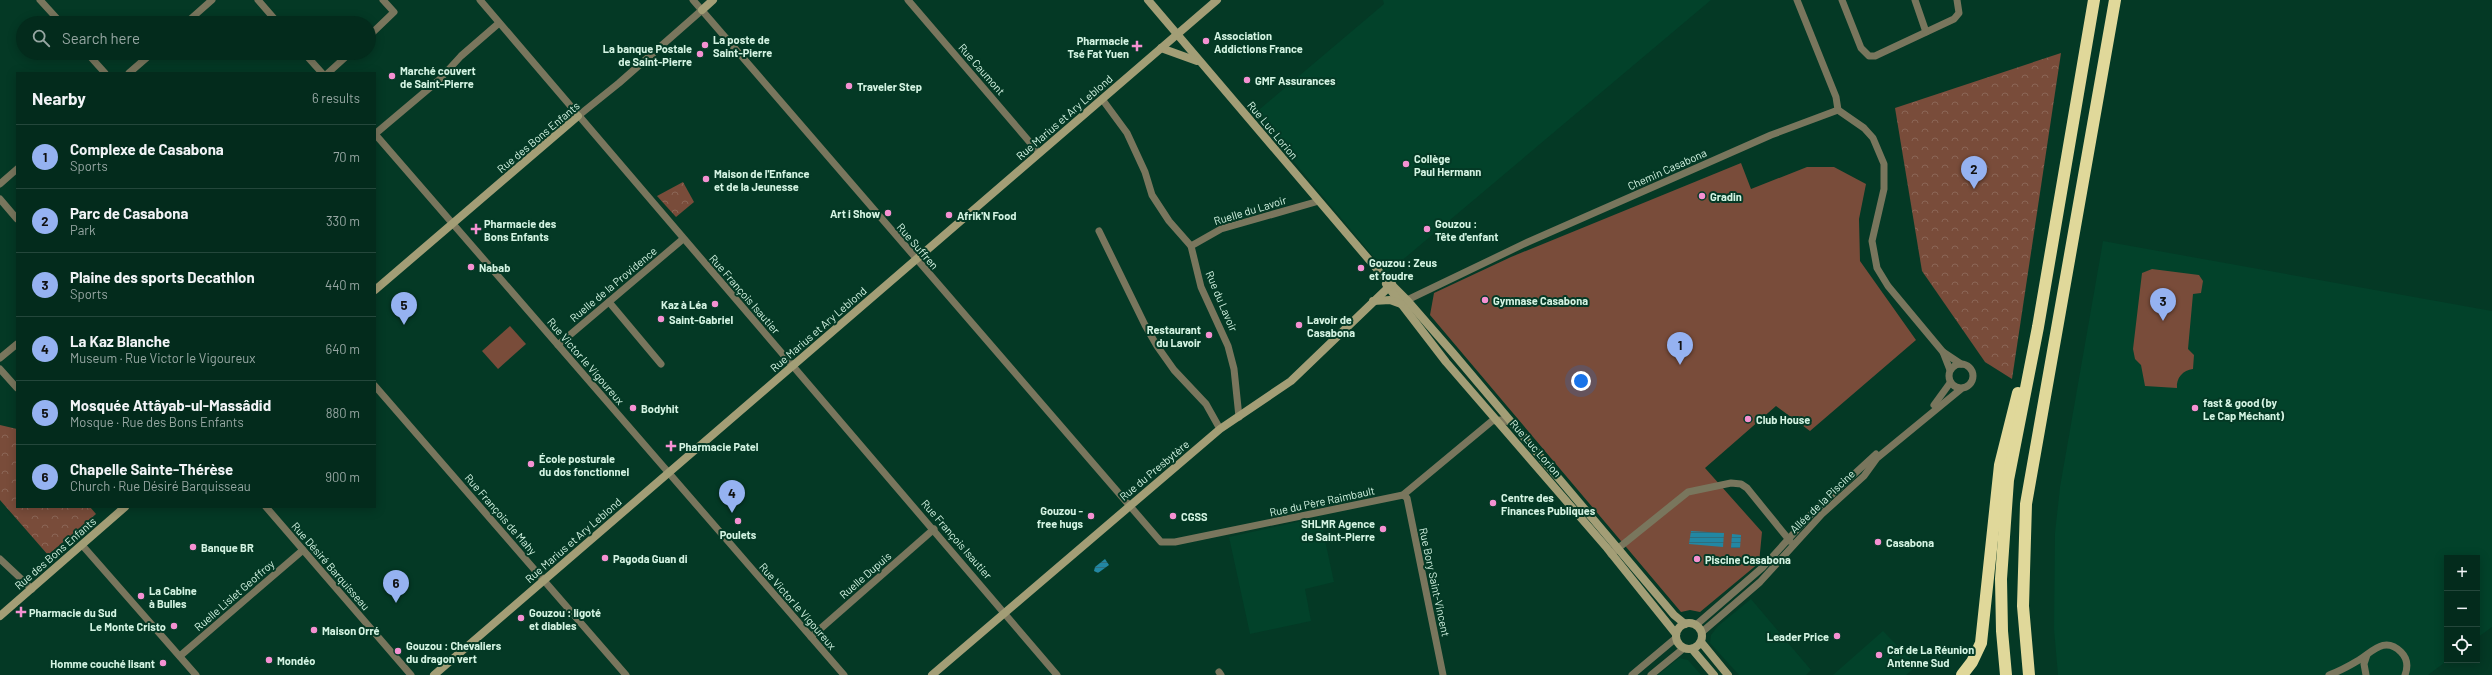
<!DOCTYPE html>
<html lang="en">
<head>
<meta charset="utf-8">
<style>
	:root { --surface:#032b1c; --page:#113729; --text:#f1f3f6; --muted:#97a7a3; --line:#24473b; --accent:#95b2f1 }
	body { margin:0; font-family:Barlow,sans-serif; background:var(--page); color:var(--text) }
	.controls { position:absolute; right:12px; bottom:12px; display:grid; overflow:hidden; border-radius:0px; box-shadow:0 2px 10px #0003 }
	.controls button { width:36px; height:36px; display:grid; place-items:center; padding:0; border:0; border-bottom:1px solid var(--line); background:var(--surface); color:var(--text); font:20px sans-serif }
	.you { position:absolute; left:1581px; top:381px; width:14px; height:14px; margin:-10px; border:3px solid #fff; border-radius:50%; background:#1a73e8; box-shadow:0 0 0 6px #1a73e833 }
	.badge { display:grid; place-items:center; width:26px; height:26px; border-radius:50%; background:var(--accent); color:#111; font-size:13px; font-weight:700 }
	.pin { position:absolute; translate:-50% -33px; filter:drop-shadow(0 1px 2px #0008) }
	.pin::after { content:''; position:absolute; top:21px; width:14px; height:12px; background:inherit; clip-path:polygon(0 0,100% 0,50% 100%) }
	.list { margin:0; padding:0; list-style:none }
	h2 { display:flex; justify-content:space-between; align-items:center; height:52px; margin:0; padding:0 16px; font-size:17px }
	h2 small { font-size:13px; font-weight:400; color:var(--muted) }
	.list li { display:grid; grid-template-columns:26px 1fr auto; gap:12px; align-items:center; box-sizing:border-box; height:64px; padding:0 16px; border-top:1px solid var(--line) }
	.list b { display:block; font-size:15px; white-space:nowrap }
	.list p { margin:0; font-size:13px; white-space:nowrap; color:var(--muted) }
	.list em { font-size:13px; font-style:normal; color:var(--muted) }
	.icon { flex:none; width:22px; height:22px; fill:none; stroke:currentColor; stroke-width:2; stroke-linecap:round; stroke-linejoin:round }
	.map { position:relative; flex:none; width:2492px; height:675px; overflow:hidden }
	.search { position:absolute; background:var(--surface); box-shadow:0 2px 10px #0003; left:16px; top:16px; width:360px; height:44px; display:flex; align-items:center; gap:10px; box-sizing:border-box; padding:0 14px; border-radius:22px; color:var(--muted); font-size:15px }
	.panel { position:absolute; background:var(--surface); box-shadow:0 2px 10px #0003; left:16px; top:72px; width:360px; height:436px; border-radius:0px }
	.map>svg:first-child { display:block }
</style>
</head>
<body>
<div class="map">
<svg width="2492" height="675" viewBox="0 0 2492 675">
	<defs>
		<pattern id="park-crowns" width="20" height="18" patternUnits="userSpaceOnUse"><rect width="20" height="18" fill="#794c3a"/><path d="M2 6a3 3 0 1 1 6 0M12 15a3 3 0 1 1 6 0" fill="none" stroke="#8b6656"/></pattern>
		<pattern id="water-rules" width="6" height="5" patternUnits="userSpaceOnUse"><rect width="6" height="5" fill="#2287a3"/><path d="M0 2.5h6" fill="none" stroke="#2e6e7d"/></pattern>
	</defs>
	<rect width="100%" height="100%" fill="#043925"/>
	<g fill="#02422a">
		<path d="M1383 0H1711L1387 273 1254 114 1384 4Z"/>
		<path d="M2103 241 2492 311V627L2477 638V558H2447L2448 660 2428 675H2058L2054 629 2055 533 2060 487Z"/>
		<path d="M1320 517 1334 582 1305 589 1311 621 1250 634 1229 537Z"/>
		<path d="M1751 599 1811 670 1806 675H1739L1710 643 1711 635 1718 626Z"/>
		<path d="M1883 631 1917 666 1906 675H1833Z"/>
		<path d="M1679 658 1688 660 1701 675H1658Z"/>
	</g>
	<g fill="#794c3a">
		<path d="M1741 163 1751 189 1807 167H1834L1866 184 1859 219 1860 261 1916 340 1810 431 1776 406 1705 468 1762 532 1759 563 1700 612 1690 610 1681 612 1430 315 1434 293 1511 257Z"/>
		<path d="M2152 269 2199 275 2203 281 2201 293 2193 294 2188 349 2194 355 2193 369C2183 370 2176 378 2177 388L2145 386 2141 365 2135 359 2133 349 2142 273Z"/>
		<path d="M510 326 526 344 498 369 482 351Z"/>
	</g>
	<g fill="url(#park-crowns)">
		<path d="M2061 53 2012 379 1985 362 1922 271 1895 108Z"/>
		<path d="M683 182 694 202 676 217 657 196Z"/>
		<path d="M0 425 17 429V507H90L96 514 48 555 0 500Z"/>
	</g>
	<g fill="url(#water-rules)">
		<path d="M1691 531 1724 533 1723 547 1689 544Z"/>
		<path d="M1732 534 1741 535 1740 548H1731Z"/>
		<path d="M1105 559 1109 565 1098 573 1094 571 1095 567Z"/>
	</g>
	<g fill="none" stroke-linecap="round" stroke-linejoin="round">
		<g stroke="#79765d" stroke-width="7">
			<path d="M40 0 61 23"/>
			<path d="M258 0 278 23"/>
			<path d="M480 0 1057 675"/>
			<path d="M693 0 1161 542H1175L1403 495 1492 421 1501 420 1510 422"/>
			<path d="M908 0 1039 153"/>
			<path d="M1797 0 1836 97 1838 110"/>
			<path d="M1842 0 1861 48 1869 56H1875L1954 19 1959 13 1957 0"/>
			<path d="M1915 0 1926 32"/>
			<path d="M186 23 212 0"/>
			<path d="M369 36 394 12 383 0"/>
			<path d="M87 53 105 73"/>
			<path d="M304 53 322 73"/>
			<path d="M129 73 152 53"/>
			<path d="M328 73 350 53"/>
			<path d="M1102 99 1127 133 1145 172 1152 195 1169 221 1191 246 1201 287 1228 346 1234 369 1239 417"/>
			<path d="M1838 110 1864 128 1873 138 1884 164V189L1872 241 1877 268 1888 286 1943 352 1961 364"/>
			<path d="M578 116 619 83 702 10"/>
			<path d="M375 134 844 675"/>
			<path d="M375 134 439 80 461 56 499 23"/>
			<path d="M0 184 17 169"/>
			<path d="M0 199 17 219"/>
			<path d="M1099 231 1145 325 1157 346 1174 370 1206 404 1220 429"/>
			<path d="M1191 246 1221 229 1319 201"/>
			<path d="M609 302 661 364"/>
			<path d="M1403 302 1528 242 1703 165 1771 135 1838 110"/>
			<path d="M558 345 683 239"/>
			<path d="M1943 352 1950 370"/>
			<path d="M0 358 17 344"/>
			<circle cx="1961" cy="376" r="12"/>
			<path d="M0 369 17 388"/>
			<path d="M375 386 626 675"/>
			<path d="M1934 405 1950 383"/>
			<path d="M1403 495 1407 498 1443 675"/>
			<path d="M266 507 411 675"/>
			<path d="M82 545 196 675"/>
			<path d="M1611 554 1688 492 1731 483 1741 484 1747 488 1790 541"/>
			<path d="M0 559 32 589"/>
			<path d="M1696 625 1763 567 1814 511 1876 454"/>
			<path d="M1702 632 1760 582 1822 514 1864 476 1877 458 1961 389"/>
			<path d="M811 637 934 529"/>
			<path d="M180 656 303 550"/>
			<path d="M1219 672 1221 675"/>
			<path d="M1632 675 1676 638"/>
			<path d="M1651 675 1684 648"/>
			<path d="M2329 675C2340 671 2349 666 2359 660 2373 651 2385 636 2401 652 2408 659 2408 667 2405 675"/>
			<path d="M2366 675 2364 664 2367 655"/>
		</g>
		<g stroke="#a39e76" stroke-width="8">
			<path d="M1148 0 1382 275 1406 299 1453 353 1674 615 1685 624"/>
			<path d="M702 10 713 0"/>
			<path d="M1161 48 1197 61"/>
			<path d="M1386 284 1446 362 1607 548 1676 634"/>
			<path d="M375 290 578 116"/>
			<path d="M1373 301 1390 300 1401 304"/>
			<path d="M0 616 125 507"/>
			<circle cx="1689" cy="636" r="13"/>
			<path d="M1701 642 1728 675"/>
			<path d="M1692 649 1714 675"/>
			<path d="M434 675 1217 0"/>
			<path d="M932 675 1220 429 1291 381 1392 284"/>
		</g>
		<g stroke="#e0d89a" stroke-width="12">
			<path d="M1962 675 1972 662 1981 643 2000 465 2018 393"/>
			<path d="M2006 675 2002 631 2001 579 2008 480 2038 327 2094 0"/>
			<path d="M2029 675 2023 606 2026 504 2115 0"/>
		</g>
	</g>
	<g fill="#f591d2" stroke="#043925" stroke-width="1.5">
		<circle cx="1206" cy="41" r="4"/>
		<circle cx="705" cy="45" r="4"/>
		<path d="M1135 40h4v4h4v4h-4v4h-4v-4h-4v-4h4z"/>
		<circle cx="700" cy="54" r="4"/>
		<circle cx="392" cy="76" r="4"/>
		<circle cx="1247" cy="80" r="4"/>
		<circle cx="849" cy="86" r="4"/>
		<circle cx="1406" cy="164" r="4"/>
		<circle cx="706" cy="179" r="4"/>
		<circle cx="1702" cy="196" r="4"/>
		<circle cx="888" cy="213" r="4"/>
		<circle cx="949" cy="215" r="4"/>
		<path d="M474 223h4v4h4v4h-4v4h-4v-4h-4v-4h4z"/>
		<circle cx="1427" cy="229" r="4"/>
		<circle cx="471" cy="267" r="4"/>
		<circle cx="1361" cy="268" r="4"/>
		<circle cx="1485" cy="300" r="4"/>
		<circle cx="715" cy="304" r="4"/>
		<circle cx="661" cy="319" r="4"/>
		<circle cx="1299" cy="325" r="4"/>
		<circle cx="1209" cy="335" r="4"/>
		<circle cx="633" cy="408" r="4"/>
		<circle cx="2195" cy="408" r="4"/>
		<circle cx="1748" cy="419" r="4"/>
		<path d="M669 440h4v4h4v4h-4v4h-4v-4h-4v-4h4z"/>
		<circle cx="531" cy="464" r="4"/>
		<circle cx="1493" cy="503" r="4"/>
		<circle cx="1091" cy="516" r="4"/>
		<circle cx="1173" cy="516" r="4"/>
		<circle cx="738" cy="521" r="4"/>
		<circle cx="1383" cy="529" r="4"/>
		<circle cx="1878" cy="542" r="4"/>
		<circle cx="193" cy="547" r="4"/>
		<circle cx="605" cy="558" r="4"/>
		<circle cx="1697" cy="559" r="4"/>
		<circle cx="141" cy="596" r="4"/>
		<path d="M19 606h4v4h4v4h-4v4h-4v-4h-4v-4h4z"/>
		<circle cx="521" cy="618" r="4"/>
		<circle cx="174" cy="626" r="4"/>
		<circle cx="314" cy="630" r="4"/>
		<circle cx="1837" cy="636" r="4"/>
		<circle cx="398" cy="651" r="4"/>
		<circle cx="1879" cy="655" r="4"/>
		<circle cx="269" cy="660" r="4"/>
		<circle cx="163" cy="663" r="4"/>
	</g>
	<g text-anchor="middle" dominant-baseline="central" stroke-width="4" stroke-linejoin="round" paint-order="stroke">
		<g font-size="11" font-weight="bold" fill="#d4f4e3" stroke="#043925" text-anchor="start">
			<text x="1214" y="35">Association<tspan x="1214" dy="13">Addictions France</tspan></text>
			<text x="713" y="39">La poste de<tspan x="713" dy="13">Saint-Pierre</tspan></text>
			<text x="1129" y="40" text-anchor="end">Pharmacie<tspan x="1129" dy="13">Tsé Fat Yuen</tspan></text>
			<text x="692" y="48" text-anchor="end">La banque Postale<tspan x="692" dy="13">de Saint-Pierre</tspan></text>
			<text x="400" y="70">Marché couvert<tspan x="400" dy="13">de Saint-Pierre</tspan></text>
			<text x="1255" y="80">GMF Assurances</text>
			<text x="857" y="86">Traveler Step</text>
			<text x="1414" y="158">Collège<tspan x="1414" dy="13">Paul Hermann</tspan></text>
			<text x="714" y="173">Maison de l'Enfance<tspan x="714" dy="13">et de la Jeunesse</tspan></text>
			<text x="1710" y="196">Gradin</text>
			<text x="880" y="213" text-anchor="end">Art i Show</text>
			<text x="957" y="215">Afrik'N Food</text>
			<text x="484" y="223">Pharmacie des<tspan x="484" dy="13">Bons Enfants</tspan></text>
			<text x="1435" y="223">Gouzou :<tspan x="1435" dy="13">Tête d'enfant</tspan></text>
			<text x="1369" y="262">Gouzou : Zeus<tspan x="1369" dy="13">et foudre</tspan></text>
			<text x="479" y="267">Nabab</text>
			<text x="1493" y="300">Gymnase Casabona</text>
			<text x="707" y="304" text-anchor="end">Kaz à Léa</text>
			<text x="669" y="319">Saint-Gabriel</text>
			<text x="1307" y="319">Lavoir de<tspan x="1307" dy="13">Casabona</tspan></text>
			<text x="1201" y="329" text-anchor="end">Restaurant<tspan x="1201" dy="13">du Lavoir</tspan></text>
			<text x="2203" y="402">fast &amp; good (by<tspan x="2203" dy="13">Le Cap Méchant)</tspan></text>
			<text x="641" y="408">Bodyhit</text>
			<text x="1756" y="419">Club House</text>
			<text x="679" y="446">Pharmacie Patel</text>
			<text x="539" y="458">École posturale<tspan x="539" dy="13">du dos fonctionnel</tspan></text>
			<text x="1501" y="497">Centre des<tspan x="1501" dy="13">Finances Publiques</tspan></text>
			<text x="1083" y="510" text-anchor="end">Gouzou -<tspan x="1083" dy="13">free hugs</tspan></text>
			<text x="1181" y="516">CGSS</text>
			<text x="1375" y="523" text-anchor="end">SHLMR Agence<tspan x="1375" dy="13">de Saint-Pierre</tspan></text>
			<text x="738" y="534" text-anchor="middle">Poulets</text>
			<text x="1886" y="542">Casabona</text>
			<text x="201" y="547">Banque BR</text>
			<text x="613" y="558">Pagoda Guan di</text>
			<text x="1705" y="559">Piscine Casabona</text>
			<text x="149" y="590">La Cabine<tspan x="149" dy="13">à Bulles</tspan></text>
			<text x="29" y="612">Pharmacie du Sud</text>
			<text x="529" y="612">Gouzou : ligoté<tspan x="529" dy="13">et diables</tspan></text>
			<text x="166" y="626" text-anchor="end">Le Monte Cristo</text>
			<text x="322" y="630">Maison Orré</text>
			<text x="1829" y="636" text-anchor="end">Leader Price</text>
			<text x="406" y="645">Gouzou : Chevaliers<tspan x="406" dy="13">du dragon vert</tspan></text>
			<text x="1887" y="649">Caf de La Réunion<tspan x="1887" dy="13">Antenne Sud</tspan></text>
			<text x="277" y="660">Mondéo</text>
			<text x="155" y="663" text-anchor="end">Homme couché lisant</text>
		</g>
		<g font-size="11" fill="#d4f4e3" stroke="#043925">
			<text transform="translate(982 69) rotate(49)">Rue Caumont</text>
			<text transform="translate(1064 117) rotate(-41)">Rue Marius et Ary Leblond</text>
			<text transform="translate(1273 130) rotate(50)">Rue Luc Lorion</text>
			<text transform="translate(538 137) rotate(-40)">Rue des Bons Enfants</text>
			<text transform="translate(1667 169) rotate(-24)">Chemin Casabona</text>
			<text transform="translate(1250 210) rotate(-17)">Ruelle du Lavoir</text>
			<text transform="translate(918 246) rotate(49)">Rue Suffren</text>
			<text transform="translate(613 284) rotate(-40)">Ruelle de la Providence</text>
			<text transform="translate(745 294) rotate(49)">Rue François Isautier</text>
			<text transform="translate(1222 301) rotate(67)">Rue du Lavoir</text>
			<text transform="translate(818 329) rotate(-41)">Rue Marius et Ary Leblond</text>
			<text transform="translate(586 361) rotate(49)">Rue Victor le Vigoureux</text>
			<text transform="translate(1536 448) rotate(49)">Rue Luc Lorion</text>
			<text transform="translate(1154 470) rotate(-40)">Rue du Presbytère</text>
			<text transform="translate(1322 501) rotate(-12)">Rue du Père Raimbault</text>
			<text transform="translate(1822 501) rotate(-44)">Allée de la Piscine</text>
			<text transform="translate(501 514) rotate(49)">Rue François de Mahy</text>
			<text transform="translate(957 539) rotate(49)">Rue François Isautier</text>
			<text transform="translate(573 540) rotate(-41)">Rue Marius et Ary Leblond</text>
			<text transform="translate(55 553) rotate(-41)">Rue des Bons Enfants</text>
			<text transform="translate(331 566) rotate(49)">Rue Désiré Barquisseau</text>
			<text transform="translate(865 575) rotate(-41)">Ruelle Dupuis</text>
			<text transform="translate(1435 582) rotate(78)">Rue Bory Saint-Vincent</text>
			<text transform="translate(234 595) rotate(-41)">Ruelle Lislet Geoffroy</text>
			<text transform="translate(798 606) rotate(49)">Rue Victor le Vigoureux</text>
		</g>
	</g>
</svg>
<div class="controls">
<button>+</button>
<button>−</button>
<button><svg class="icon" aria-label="locate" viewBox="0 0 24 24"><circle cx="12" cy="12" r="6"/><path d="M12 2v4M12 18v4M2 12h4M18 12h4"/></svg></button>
</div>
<div class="you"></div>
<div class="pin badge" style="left:1680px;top:365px">1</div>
<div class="pin badge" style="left:1974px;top:189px">2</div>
<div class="pin badge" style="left:2163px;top:321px">3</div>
<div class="pin badge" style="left:732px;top:513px">4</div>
<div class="pin badge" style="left:404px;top:325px">5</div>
<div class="pin badge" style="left:396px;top:603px">6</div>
<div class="search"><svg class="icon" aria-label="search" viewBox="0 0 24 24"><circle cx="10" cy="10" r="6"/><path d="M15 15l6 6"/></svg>Search here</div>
<section class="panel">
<h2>Nearby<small>6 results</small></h2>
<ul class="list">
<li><span class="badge">1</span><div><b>Complexe de Casabona</b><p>Sports</p></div><em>70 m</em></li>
<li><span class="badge">2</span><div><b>Parc de Casabona</b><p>Park</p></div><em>330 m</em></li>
<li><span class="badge">3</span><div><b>Plaine des sports Decathlon</b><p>Sports</p></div><em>440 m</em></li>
<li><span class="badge">4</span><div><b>La Kaz Blanche</b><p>Museum · Rue Victor le Vigoureux</p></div><em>640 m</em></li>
<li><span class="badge">5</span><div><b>Mosquée Attâyab-ul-Massâdid</b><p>Mosque · Rue des Bons Enfants</p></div><em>880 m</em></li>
<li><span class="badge">6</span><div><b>Chapelle Sainte-Thérèse</b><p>Church · Rue Désiré Barquisseau</p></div><em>900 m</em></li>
</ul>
</section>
</div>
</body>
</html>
